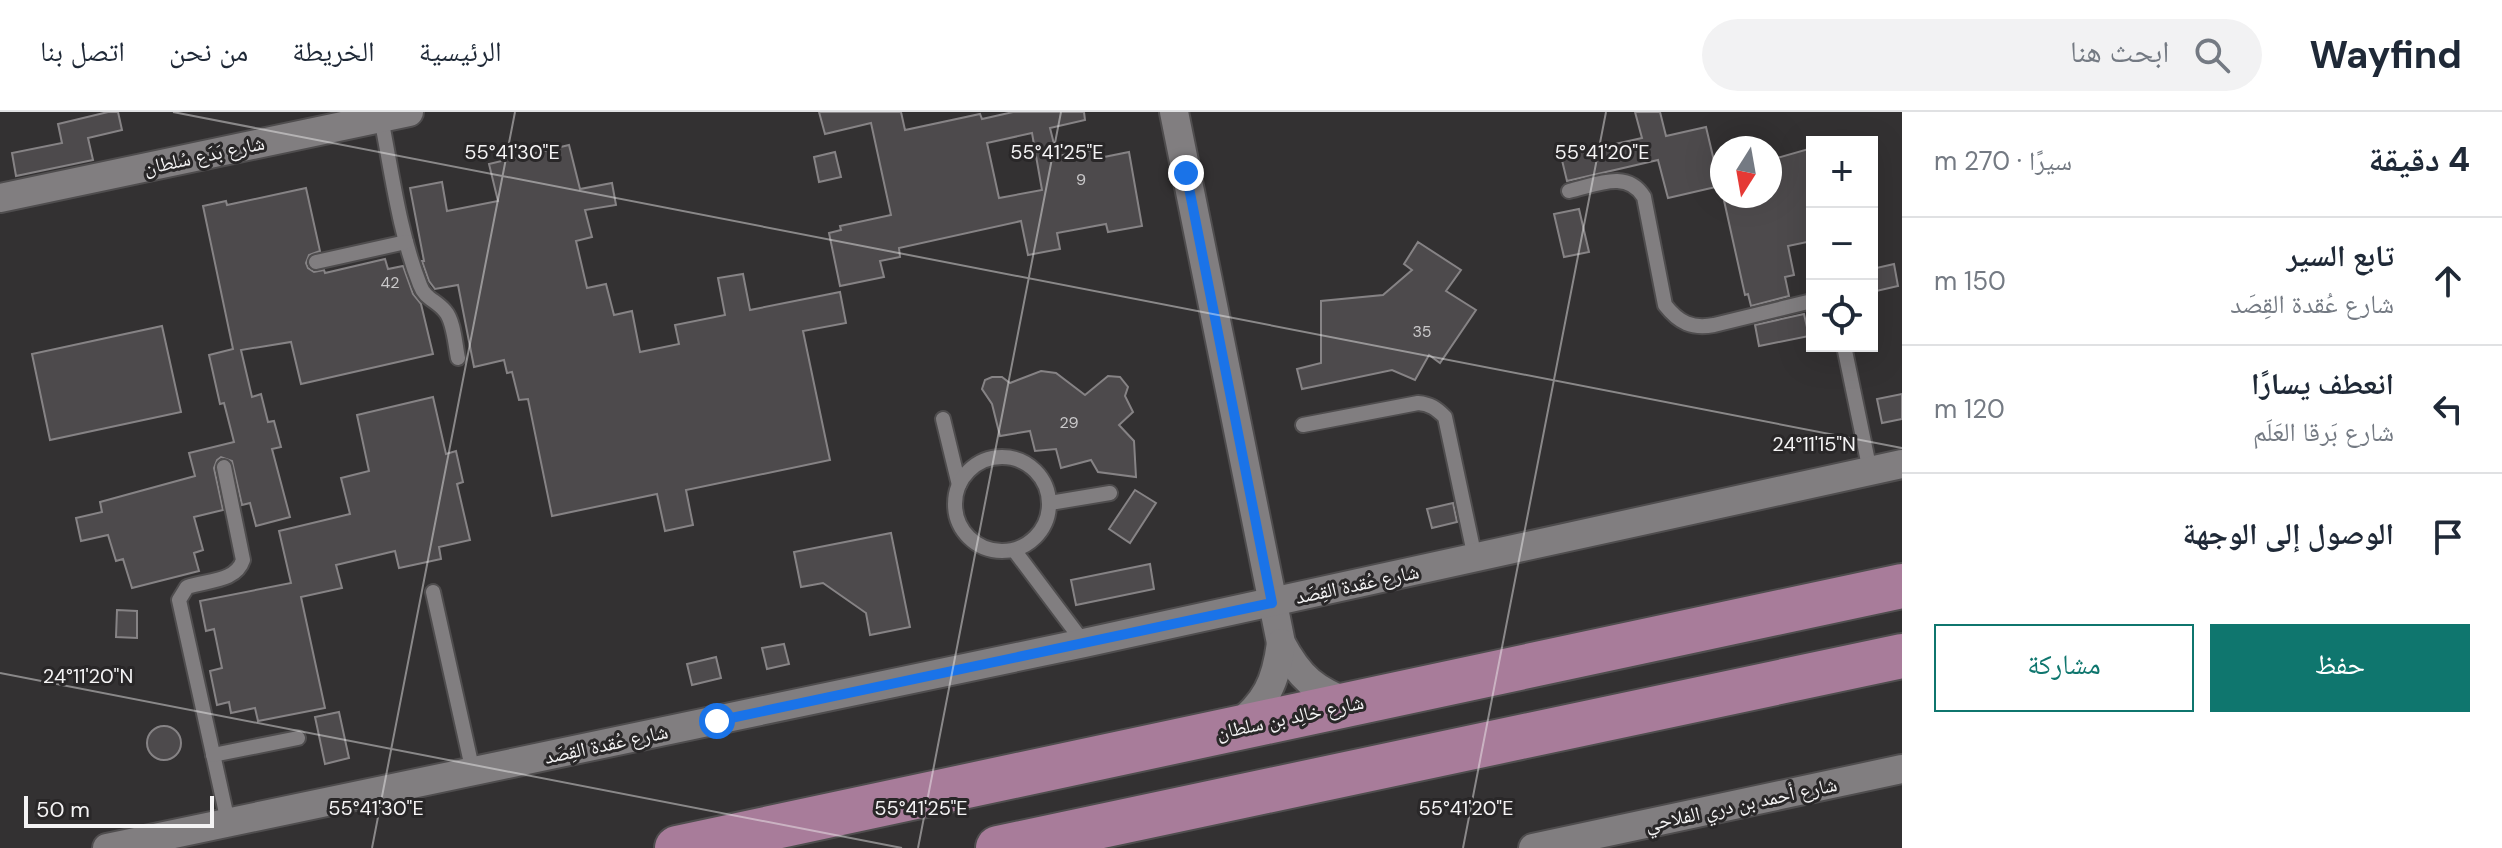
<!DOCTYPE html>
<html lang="ar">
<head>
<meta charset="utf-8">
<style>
	:root { --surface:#fff; --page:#f2f2f3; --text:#1f2937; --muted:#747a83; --line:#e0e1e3; --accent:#0f766e }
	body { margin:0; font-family:"DM Sans","Noto Naskh Arabic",sans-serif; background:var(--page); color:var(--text); direction:rtl }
	.controls { position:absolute; right:24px; top:24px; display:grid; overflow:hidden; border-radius:0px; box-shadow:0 8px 32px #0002 }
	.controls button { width:72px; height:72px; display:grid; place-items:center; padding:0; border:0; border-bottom:2px solid var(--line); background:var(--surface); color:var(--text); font:40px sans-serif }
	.compass { position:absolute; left:1710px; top:24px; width:72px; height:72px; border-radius:50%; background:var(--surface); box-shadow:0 8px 32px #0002; rotate:191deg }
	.scale { position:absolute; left:24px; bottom:20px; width:190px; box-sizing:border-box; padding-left:8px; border:4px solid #f4f3f4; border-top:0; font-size:22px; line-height:28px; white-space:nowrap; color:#f4f3f4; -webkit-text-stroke:6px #292728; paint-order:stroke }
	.stop { position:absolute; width:24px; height:24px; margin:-18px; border:6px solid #1a73e8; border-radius:50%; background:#fff }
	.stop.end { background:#1a73e8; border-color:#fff; box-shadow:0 2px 8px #0008 }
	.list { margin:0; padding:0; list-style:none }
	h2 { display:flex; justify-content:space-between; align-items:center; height:104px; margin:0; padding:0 32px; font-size:34px }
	h2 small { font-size:26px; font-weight:400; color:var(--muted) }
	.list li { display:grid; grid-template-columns:52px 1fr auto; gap:24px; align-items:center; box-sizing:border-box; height:128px; padding:0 32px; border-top:2px solid var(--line) }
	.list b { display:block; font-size:30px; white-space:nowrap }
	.list p { margin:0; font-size:26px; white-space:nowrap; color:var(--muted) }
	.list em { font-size:26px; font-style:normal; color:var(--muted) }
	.actions { display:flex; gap:16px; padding:24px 32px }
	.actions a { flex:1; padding:18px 0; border:2px solid var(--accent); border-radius:0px; text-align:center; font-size:28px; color:var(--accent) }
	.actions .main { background:var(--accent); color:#fff }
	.icon { flex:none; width:44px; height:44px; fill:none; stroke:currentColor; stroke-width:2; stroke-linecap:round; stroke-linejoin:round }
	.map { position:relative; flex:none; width:1902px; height:736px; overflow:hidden; direction:ltr }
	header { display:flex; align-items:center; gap:48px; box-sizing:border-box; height:112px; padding:0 40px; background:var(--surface); border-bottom:2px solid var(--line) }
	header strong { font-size:38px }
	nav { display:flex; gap:44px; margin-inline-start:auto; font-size:28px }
	.search { width:560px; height:72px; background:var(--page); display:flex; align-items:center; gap:20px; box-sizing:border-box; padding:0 28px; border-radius:44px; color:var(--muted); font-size:30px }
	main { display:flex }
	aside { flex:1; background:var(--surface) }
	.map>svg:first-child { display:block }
</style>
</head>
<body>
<header>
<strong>Wayfind</strong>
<div class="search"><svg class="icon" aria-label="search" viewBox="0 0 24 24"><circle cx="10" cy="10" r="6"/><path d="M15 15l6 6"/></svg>ابحث هنا</div>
<nav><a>الرئيسية</a><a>الخريطة</a><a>من نحن</a><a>اتصل بنا</a></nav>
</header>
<main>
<aside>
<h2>4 دقيقة<small>سيرًا · 270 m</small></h2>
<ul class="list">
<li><svg class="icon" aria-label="ahead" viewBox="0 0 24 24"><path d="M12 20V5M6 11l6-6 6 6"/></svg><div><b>تابع السير</b><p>شارع عُقدة القِصَد</p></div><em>150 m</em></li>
<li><svg class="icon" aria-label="left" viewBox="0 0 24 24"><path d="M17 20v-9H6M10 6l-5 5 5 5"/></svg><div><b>انعطف يسارًا</b><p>شارع بَرقا العَلَم</p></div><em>120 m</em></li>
<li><svg class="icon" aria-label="arrive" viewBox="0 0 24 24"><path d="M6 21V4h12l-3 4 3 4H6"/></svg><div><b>الوصول إلى الوجهة</b></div></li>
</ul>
<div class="actions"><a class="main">حفظ</a><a>مشاركة</a></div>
</aside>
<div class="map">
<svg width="1902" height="736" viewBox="0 0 1902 736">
	<rect width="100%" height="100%" fill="#333132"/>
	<g fill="#4d4a4c" stroke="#868385" stroke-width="2" fill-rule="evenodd">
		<path d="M108 0H118L122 18 88 26 93 48 16 64 12 41 62 31 58 12Z"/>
		<path d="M819 0H901L905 18 980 2 982 7 1013 0H1084L1085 8 1050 16 1057 44 1098 37 1099 46 1129 40 1142 114 1108 120 1106 112 1057 121 1060 137 1028 143 1021 109 899 136 900 145 880 149 884 165 840 174 829 121 841 118 840 114 891 103 871 11 825 22ZM1032 21 1042 78 999 86 987 31Z"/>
		<path d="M1635 0H1660L1666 24 1706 15 1720 74 1668 86 1658 48 1567 69 1561 44 1642 26Z"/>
		<path d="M569 33 580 77 612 71 616 93 585 98 592 125 576 129 587 176 606 172 614 203 632 199 640 240 679 232 675 213 725 203 718 166 743 162 750 198 840 180 846 211 803 219 830 348 686 378 693 413 665 419 657 382 552 404 528 287 519 288 512 260 507 261 504 248 474 255 458 173 435 177 429 169 422 149H424L410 76 442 70 447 99 498 89 489 52Z"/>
		<path d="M1812 36V129L1788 134 1794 163 1785 165 1789 184 1751 194 1748 182 1745 183 1723 84H1770V48Z"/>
		<path d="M835 40 841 65 819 70 814 45Z"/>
		<path d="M306 76 320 139 309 143 306 151 308 156 314 160 324 158 325 161 385 147 388 157 403 154 413 182 421 192 433 242 301 272 291 230 241 238 252 285 261 282 268 310 274 309 281 335 272 337 290 405 256 414 250 391 242 393 232 349 221 345 217 348 214 356 223 398 194 405 203 438 194 441 199 459 132 476 123 447 116 449 108 423 81 429 76 406 102 400 100 390 195 364 189 341 234 330 224 291 220 292 209 243 233 237 203 94 226 89 227 93Z"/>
		<path d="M1579 97 1589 140 1564 145 1554 102Z"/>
		<path d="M1418 130 1461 158 1446 179 1476 198 1440 251 1429 243 1415 268 1392 258 1302 277 1297 257 1321 251V189L1383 183 1412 158 1404 152Z"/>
		<path d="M1894 152 1898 174 1872 180V157Z"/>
		<path d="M1804 202 1809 224 1759 234 1755 213Z"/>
		<path d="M162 214 181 300 50 328 32 242Z"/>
		<path d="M1041 259 1056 261 1085 283 1108 264 1120 265 1128 275 1125 284 1133 300 1119 313 1134 329 1136 365 1098 360 1091 348 1061 356 1056 337 1035 339 1030 319 1000 324 992 292 982 277 985 268 992 265H1002L1010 271Z"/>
		<path d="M1902 282V307L1882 311 1877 287Z"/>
		<path d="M433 285 446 342 456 339 463 370 457 372 470 428 439 435 441 447 399 456 395 439 336 453 342 476 301 485 325 596 258 609 255 596 231 601 229 590 217 593 210 559 222 556 214 517 206 519 200 489 291 471 279 419 350 402 341 366 369 359 357 303Z"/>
		<path d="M1135 378 1156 391 1130 431 1109 417Z"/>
		<path d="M1453 391 1457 410 1432 416 1427 397Z"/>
		<path d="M891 421 910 515 870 523 866 501 823 471 801 475 794 440Z"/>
		<path d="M1150 452 1154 477 1076 493 1071 468Z"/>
		<path d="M117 498 137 499V526L116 525Z"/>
		<path d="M784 532 789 552 767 557 762 536Z"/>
		<path d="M716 545 721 566 692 573 687 552Z"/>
		<path d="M339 600 349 646 325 652 315 605Z"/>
		<circle cx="164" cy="631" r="17"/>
	</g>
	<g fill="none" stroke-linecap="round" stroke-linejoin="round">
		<g stroke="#4f4d4e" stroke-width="18">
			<g id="lane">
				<path d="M381 6C392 61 399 120 420 173 425 187 436 188 445 199 454 209 455 232 458 246"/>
				<path d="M1569 79C1596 73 1627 57 1644 85L1665 193C1679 211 1692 217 1714 213L1812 189"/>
				<path d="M316 150 406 130"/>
				<path d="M1844 234 1870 359"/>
				<path d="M943 307 959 373"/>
				<path d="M1303 313 1418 291C1430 292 1436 296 1445 305L1475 446"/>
				<circle cx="1002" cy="392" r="47"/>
				<path d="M224 355 243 448C236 470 207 468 187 475L179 488 228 710"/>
				<path d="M1050 391 1110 381"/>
				<path d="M1014 438 1084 531"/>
				<path d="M433 480 473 660"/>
				<path d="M213 643 298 626"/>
			</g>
		</g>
		<g stroke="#4f4d4e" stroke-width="32">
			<g id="street">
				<path d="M1174 0 1281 531C1299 565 1315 579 1352 592"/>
				<path d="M0 86 409 0"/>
				<path d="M1235 615C1266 591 1276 570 1281 531"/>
				<path d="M107 736 1084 531 1902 352"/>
				<path d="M1533 736 1902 657"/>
			</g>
		</g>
		<g stroke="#4f4d4e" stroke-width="48">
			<g id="primary">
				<path d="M677 736 1902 474"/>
				<path d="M998 736 1902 544"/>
			</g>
		</g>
		<use href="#lane" stroke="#817e80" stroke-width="14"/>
		<use href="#street" stroke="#817e80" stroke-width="28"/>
		<use href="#primary" stroke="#a87c9a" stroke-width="44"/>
	</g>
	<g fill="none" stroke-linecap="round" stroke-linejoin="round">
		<path stroke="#1a73e8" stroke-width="10" d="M717 609 1272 491 1186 61"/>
	</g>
	<path fill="none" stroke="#f4f3f4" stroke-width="2" stroke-opacity="0.45" d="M173 0 1902 336M0 561 902 736M372 736 515 0M918 736 1061 0M1463 736 1606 0"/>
	<g text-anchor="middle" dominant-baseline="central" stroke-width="6" stroke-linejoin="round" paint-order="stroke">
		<g font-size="16" fill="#cac9ca">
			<text x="1081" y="67">9</text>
			<text x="390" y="170">42</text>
			<text x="1422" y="219">35</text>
			<text x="1069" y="310">29</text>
		</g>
		<g font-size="20" fill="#f4f3f4" stroke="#292728">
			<text transform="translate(204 43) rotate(-12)">شارع بَدَع سُلطان</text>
			<text transform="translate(1357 472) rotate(-12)">شارع عُقدة القِصَد</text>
			<text transform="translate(1290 605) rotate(-12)">شارع خالِد بن سلطان</text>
			<text transform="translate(606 632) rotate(-12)">شارع عُقدة القِصَد</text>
			<text transform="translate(1741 692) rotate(-12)">شارع أحمد بن دري الفلاحي</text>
		</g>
	</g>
	<g font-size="20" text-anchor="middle" fill="#f4f3f4" stroke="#292728" stroke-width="6" stroke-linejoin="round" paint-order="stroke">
		<text x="512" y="47">55°41'30"E</text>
		<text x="1057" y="47">55°41'25"E</text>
		<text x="1602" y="47">55°41'20"E</text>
		<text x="1814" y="339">24°11'15"N</text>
		<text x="88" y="571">24°11'20"N</text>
		<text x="376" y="703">55°41'30"E</text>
		<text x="921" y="703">55°41'25"E</text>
		<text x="1466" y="703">55°41'20"E</text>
	</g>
</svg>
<div class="controls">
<button>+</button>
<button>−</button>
<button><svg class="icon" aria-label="locate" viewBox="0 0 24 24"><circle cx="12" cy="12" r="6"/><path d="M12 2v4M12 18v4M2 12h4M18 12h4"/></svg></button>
</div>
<svg class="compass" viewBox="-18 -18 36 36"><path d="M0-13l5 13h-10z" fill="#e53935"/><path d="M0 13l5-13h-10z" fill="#747a83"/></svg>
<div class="scale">50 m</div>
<div class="stop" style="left:717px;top:609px"></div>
<div class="stop end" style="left:1186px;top:61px"></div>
</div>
</main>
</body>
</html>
